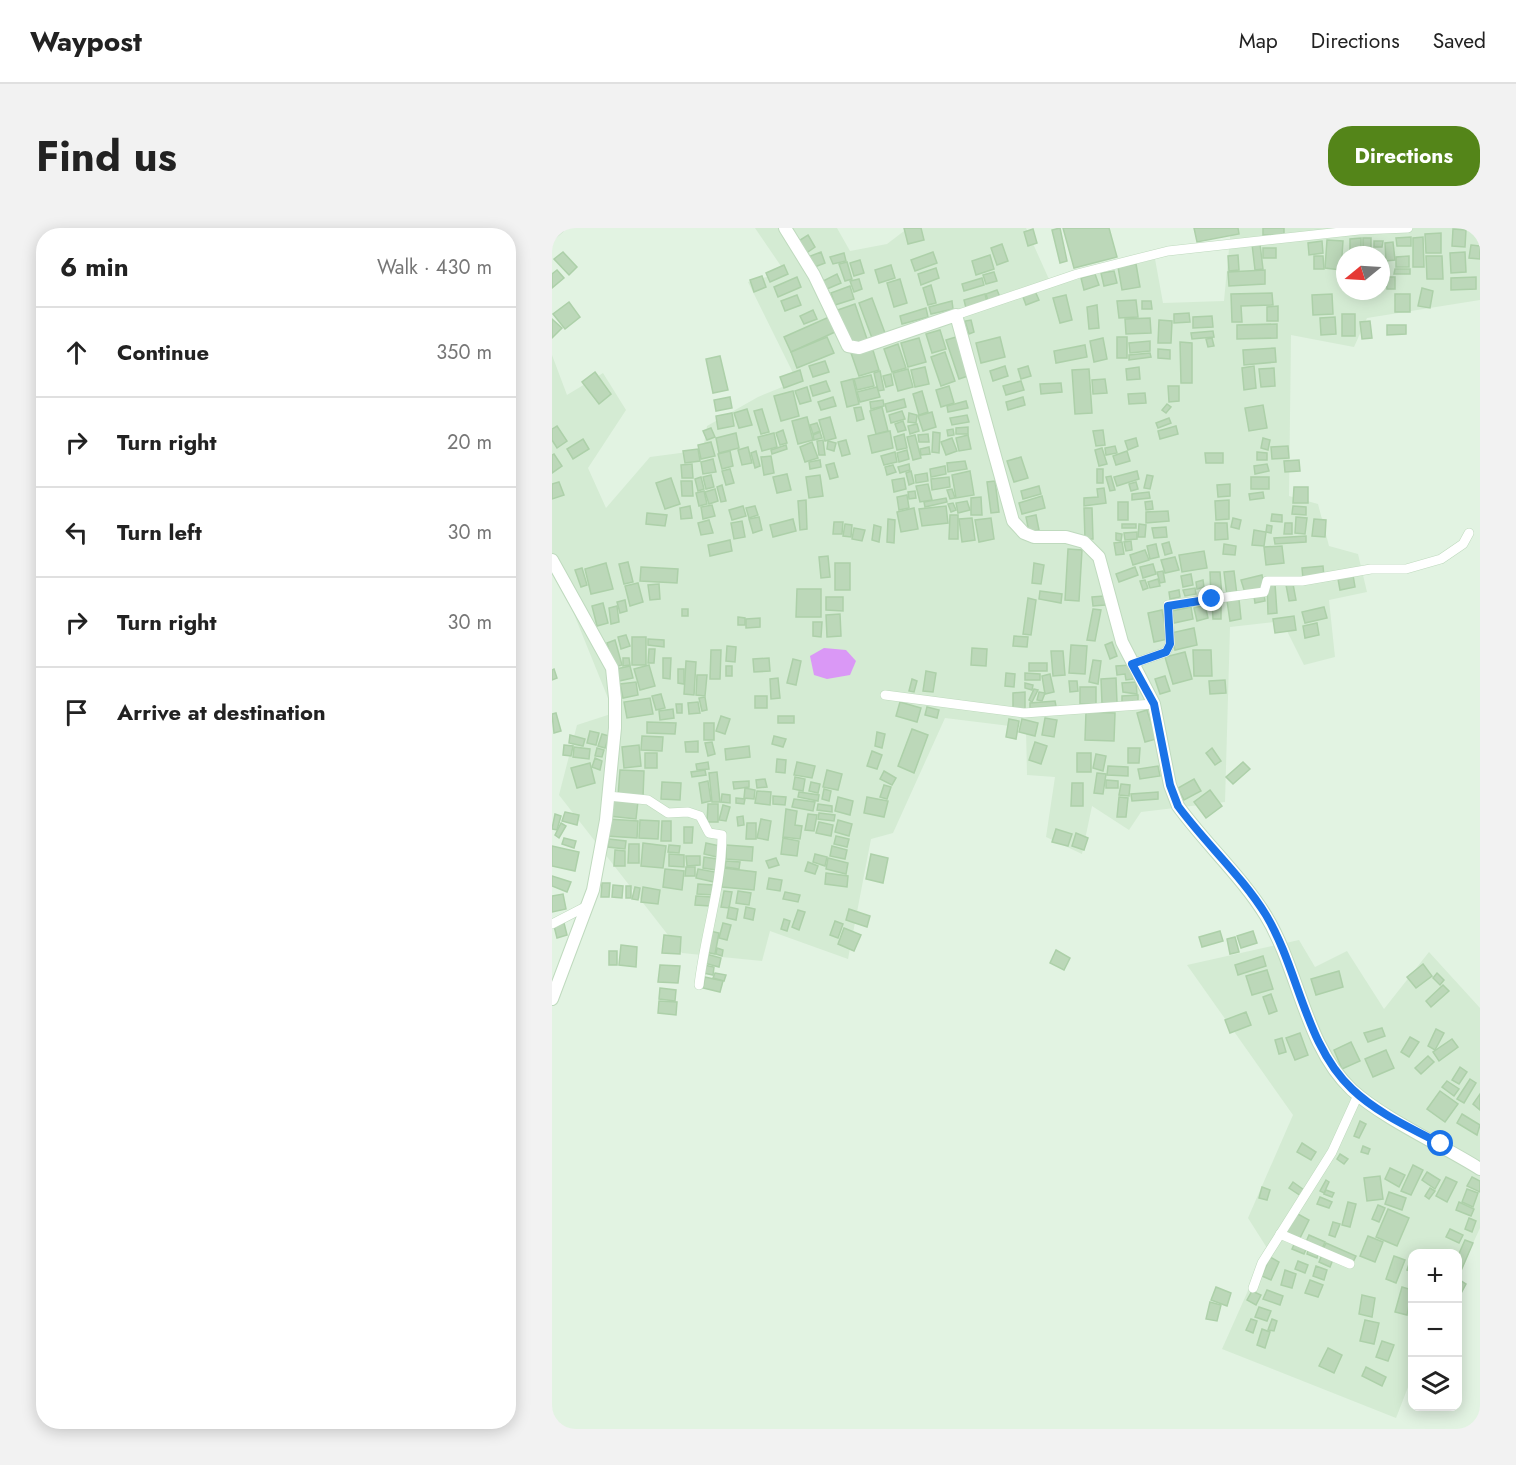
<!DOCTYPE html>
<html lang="en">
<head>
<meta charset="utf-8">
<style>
	:root { --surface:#fff; --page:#f2f2f2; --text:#222; --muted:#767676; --line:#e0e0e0; --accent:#548519 }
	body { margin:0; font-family:Jost,sans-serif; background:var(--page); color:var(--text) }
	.controls { position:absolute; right:18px; bottom:18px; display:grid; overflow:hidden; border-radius:12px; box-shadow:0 3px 15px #0003 }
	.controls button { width:54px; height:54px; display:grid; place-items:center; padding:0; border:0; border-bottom:2px solid var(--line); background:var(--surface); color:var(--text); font:30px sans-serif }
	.compass { position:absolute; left:784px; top:18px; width:54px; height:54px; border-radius:50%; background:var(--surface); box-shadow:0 3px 15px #0003; rotate:252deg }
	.stop { position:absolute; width:18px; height:18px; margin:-14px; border:4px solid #1a73e8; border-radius:50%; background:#fff }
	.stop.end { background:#1a73e8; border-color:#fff; box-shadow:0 2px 6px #0008 }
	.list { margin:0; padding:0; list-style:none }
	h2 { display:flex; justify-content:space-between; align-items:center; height:78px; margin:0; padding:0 24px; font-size:26px }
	h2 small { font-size:20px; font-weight:400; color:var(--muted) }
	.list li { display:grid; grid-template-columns:39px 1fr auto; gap:18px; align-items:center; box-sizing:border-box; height:90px; padding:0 24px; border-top:2px solid var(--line) }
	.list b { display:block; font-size:22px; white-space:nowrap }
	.list em { font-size:20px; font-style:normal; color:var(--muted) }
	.icon { flex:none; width:33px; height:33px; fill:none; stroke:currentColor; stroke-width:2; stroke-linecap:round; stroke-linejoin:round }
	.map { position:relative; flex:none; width:928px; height:1201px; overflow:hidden; border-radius:24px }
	header { display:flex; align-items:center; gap:36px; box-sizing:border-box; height:84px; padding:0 30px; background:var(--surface); border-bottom:2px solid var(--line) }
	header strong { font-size:28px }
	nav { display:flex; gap:33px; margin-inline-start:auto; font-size:21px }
	.intro { display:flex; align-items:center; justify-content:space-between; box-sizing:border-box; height:144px; padding:0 36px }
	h1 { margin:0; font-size:42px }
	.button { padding:15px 27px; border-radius:24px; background:var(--accent); color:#fff; font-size:21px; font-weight:700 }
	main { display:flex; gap:36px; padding:0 36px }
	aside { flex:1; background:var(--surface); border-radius:24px; box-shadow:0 3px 15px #0003 }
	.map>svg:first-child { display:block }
</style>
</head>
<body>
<header>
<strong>Waypost</strong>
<nav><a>Map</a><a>Directions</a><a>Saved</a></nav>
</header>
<div class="intro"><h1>Find us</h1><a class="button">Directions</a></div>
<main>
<aside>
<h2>6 min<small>Walk · 430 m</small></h2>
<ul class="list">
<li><svg class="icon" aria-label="ahead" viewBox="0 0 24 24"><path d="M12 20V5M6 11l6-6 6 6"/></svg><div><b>Continue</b></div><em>350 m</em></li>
<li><svg class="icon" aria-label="right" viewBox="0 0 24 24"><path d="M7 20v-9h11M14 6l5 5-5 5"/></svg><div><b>Turn right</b></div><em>20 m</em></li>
<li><svg class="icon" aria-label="left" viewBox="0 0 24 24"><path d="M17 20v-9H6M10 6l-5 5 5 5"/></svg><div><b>Turn left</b></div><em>30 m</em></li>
<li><svg class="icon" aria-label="right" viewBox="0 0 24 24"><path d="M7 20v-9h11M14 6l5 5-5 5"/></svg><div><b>Turn right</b></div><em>30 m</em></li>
<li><svg class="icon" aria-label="arrive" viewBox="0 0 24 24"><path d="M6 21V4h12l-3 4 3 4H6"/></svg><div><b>Arrive at destination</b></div></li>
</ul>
</aside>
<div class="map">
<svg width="928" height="1201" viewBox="0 0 928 1201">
	<rect width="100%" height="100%" fill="#e2f3e2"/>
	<g fill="#d4ebd3" fill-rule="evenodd">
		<path d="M203 0H285L298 23 335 16 356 0H474L500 58 603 31 611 75 672 73 679 0H928V72L815 90 802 119 739 107 737 268 766 276 777 318 806 326 815 364 777 372 783 429 752 437 730 393 678 399 673 574 589 584 577 602 540 578 530 626 494 609 503 549 475 547 474 500 393 490 341 605 319 611 296 731 218 703 210 733 130 725 7 567 25 497 62 485 5 344 0 343V127L15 167 51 145 74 182 36 240 54 280 98 229 151 222 155 198 206 169 245 153 196 54 233 44ZM793 27H829V63H793Z"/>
		<path d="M747 712 763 739 795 723 832 781 877 724 928 780V1000L906 1048V1026H860V1149L844 1190 670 1121 715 1020 696 990 741 887 635 737Z"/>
	</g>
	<path fill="#da98f6" d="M272 420 294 422 304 433 298 447 275 451 262 447 258 428Z"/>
	<g fill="#bcd8b9" stroke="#add0a9" stroke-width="1.5">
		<path d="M352 0H369L372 12 356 16Z"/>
		<path d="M508 0 515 33 508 35 500 2Z"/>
		<path d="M511 0H557L565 29 522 40Z"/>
		<path d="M642 0H686L687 6 645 14Z"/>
		<rect x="711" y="0" width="21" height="7"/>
		<path d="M481 1 485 15 476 18 472 4Z"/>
		<path d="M901 1 914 2 913 19 900 18Z"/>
		<path d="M889 5V25H874L873 6Z"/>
		<path d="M256 7 263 19 253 26 245 14Z"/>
		<path d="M859 9V18H845L844 10Z"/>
		<path d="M871 9 872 39H861V10Z"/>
		<path d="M809 10V27H798V11Z"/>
		<rect x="811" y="10" width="8" height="11"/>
		<path d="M775 12 791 13 789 42 773 40Z"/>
		<path d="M770 13 771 25 757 27 756 15Z"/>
		<path d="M822 13H831L830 19H822Z"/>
		<path d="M841 14 843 32 834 33 833 15Z"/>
		<path d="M450 16 456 33 445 37 439 20Z"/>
		<path d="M700 16H708L711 41 703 42Z"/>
		<path d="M919 17 928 18V31L917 30Z"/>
		<rect x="711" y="20" width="13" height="10"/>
		<path d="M11 24 25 39 17 47 2 31Z"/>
		<path d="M269 24 273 35 260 40 256 29Z"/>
		<path d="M381 24 385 35 363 43 359 32Z"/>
		<path d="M913 24 914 44 899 45 898 25Z"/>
		<path d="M292 25 294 33 281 36 278 29Z"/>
		<path d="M438 27 442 41 424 47 420 33Z"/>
		<path d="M686 27 687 42 677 43 676 28Z"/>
		<path d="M762 28H771L772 41H762Z"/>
		<path d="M857 28V39H844V29Z"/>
		<path d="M874 28H890L891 51H875Z"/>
		<path d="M308 32 312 45 302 48 298 35Z"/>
		<path d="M295 34 300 51 293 53 287 36Z"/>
		<path d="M584 36 588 59 570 62 566 39Z"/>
		<path d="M232 37 236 46 218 54 214 45Z"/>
		<path d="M339 37 343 50 327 55 323 42Z"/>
		<path d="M384 40 387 50 369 57 366 46Z"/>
		<path d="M843 41H858V46H842Z"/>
		<path d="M5 42 12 50 0 60V46Z"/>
		<path d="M713 42V56L677 58 676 44Z"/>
		<path d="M562 43 565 55 552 58 549 45Z"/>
		<path d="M442 44 445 53 434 56 431 47Z"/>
		<path d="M285 46 289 55 275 61 271 53Z"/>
		<path d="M543 46 547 57 532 62 529 50Z"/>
		<path d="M210 48 214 59 202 64 198 52Z"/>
		<path d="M245 49 249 59 226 69 222 59Z"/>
		<path d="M834 49H843V61H835Z"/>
		<path d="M924 49V61L899 62V50Z"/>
		<path d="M430 50 432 57 412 63 410 56Z"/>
		<path d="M307 51 310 61 302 64 298 53Z"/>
		<path d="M348 51 355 75 342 79 335 55Z"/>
		<path d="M379 57 384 75 376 77 371 60Z"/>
		<path d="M298 58 302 71 283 77 279 65Z"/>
		<path d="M870 60 881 63 878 80 866 78Z"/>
		<path d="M445 62 448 69 436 73 434 66Z"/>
		<path d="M483 63 487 72 474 77 471 69Z"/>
		<path d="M720 65 721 77 689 78 690 94H680L679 66Z"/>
		<path d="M433 66 435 74 414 80 412 72Z"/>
		<path d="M780 66 781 86 761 87 760 67Z"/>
		<rect x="843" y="66" width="15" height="18"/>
		<path d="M245 67 249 77 233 83 229 73Z"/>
		<path d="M514 67 520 92 508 95 501 70Z"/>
		<path d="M320 70 333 105 320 110 307 75Z"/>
		<path d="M584 72 586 89 567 90 565 73Z"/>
		<path d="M400 73 401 81 379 86 377 79Z"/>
		<path d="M590 73H599L600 81H590Z"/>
		<path d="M17 74 28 89 13 101 1 86Z"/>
		<path d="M303 76 315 111 302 116 283 83Z"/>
		<path d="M545 77 547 100 537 101 535 79Z"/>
		<path d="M726 78V93H715V79Z"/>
		<path d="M374 80 376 89 350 96 348 88Z"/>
		<path d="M261 82 265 91 252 96 248 88Z"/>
		<path d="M637 85 638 94 622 95V86Z"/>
		<rect x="790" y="86" width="13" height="22"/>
		<path d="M660 88 661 99 641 100V89Z"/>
		<path d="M277 89 283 104 239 124 232 109Z"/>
		<path d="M783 89 784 106 769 107 768 90Z"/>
		<path d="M598 90 599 105 574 106 573 91Z"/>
		<path d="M0 91 10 100 0 110Z"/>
		<path d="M419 92 422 104 417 106 413 93Z"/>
		<path d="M607 92 620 93 619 115H606Z"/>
		<path d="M818 93 820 110 810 111 808 94Z"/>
		<path d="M725 96V110L685 111V97Z"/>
		<path d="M835 97H854V106L835 107Z"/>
		<path d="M388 102 394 121 380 125 374 106Z"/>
		<path d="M661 103 662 109 640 111 639 105Z"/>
		<path d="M275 109 282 125 245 140 239 124Z"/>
		<path d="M404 109 416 148 407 151 394 112Z"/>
		<path d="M448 109 453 129 429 135 424 115Z"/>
		<rect x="565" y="109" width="10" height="21"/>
		<path d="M367 110 374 134 356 139 349 115Z"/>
		<path d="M551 110 555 131 542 134 538 113Z"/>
		<path d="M660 110 662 118 656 119 654 111Z"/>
		<path d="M598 113V123L578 125 577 115Z"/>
		<path d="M628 114 640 115V155H629Z"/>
		<path d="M346 116 354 140 340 144 332 121Z"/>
		<path d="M533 117 535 129 504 135 502 123Z"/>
		<path d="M320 119 327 142 307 148 299 125Z"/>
		<path d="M723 120 724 134 692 137 691 122Z"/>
		<path d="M606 121 618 122V131L606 130Z"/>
		<path d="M393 124 403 153 389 158 379 129Z"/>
		<path d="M598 125 599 129 577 132V127Z"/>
		<path d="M168 128 176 162 161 165 154 131Z"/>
		<path d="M273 133 277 144 261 149 257 138Z"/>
		<path d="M453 138 456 148 441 153 438 143Z"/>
		<path d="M476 138 479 148 469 151 466 141Z"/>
		<path d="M702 138 704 160 692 162 690 140Z"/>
		<path d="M373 139 377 156 363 159 359 142Z"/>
		<path d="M587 139 588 151 575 152 574 141Z"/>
		<path d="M722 140 723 158 709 159 707 141Z"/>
		<path d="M356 141 361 159 346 163 341 145Z"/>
		<path d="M537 141 540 185 523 186 520 142Z"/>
		<path d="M248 142 251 153 232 160 228 149Z"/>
		<path d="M328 143 332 162 326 163 322 145Z"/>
		<path d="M43 144 59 166 47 176 30 154Z"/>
		<path d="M339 146 341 157 334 159 331 148Z"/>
		<path d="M319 147 322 158 305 162 302 151Z"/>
		<path d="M301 151 307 176 295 179 289 154Z"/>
		<path d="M553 151 555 165 541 166 540 152Z"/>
		<path d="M274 153 278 163 261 168 258 158Z"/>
		<path d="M469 153 472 162 454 167 451 158Z"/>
		<path d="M509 155 510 164 489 166 488 156Z"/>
		<path d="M397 158 402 175 389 179 384 162Z"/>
		<path d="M616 158H627V173L617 174Z"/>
		<path d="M255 159 259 173 248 176 243 163Z"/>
		<path d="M325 159 328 169 308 174 305 164Z"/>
		<path d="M241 163 247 188 229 193 222 168Z"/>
		<path d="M370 163 376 184 367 187 361 166Z"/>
		<path d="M593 165 594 175 577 176 576 166Z"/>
		<path d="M178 169 180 180 164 183 162 172Z"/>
		<path d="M281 169 284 178 269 182 266 174Z"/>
		<path d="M471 169 473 177 456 182 454 174Z"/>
		<path d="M352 171 354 179 335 184 333 176Z"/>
		<path d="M331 172 332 178 319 181 318 174Z"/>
		<path d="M414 173 416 180 396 184 395 178Z"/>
		<path d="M615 176 619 179 614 185 610 182Z"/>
		<path d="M711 177 715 200 697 203 693 180Z"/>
		<path d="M309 179 312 191 305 193 302 180Z"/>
		<path d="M330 179 336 203 324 206 318 183Z"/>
		<path d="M195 181 200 197 187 200 182 185Z"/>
		<path d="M210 181 217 204 209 206 202 183Z"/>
		<path d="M350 183 353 191 339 195 337 187Z"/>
		<path d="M380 184 384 199 371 203 366 188Z"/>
		<path d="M180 185 182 198 166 201 164 188Z"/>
		<path d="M357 185 365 187 364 195 356 194Z"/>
		<path d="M415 187 417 194 400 197 398 190Z"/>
		<path d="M255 189 261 212 246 216 240 193Z"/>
		<path d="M278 189 284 210 273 213 267 192Z"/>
		<path d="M617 190 619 195 606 200 604 195Z"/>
		<path d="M351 193 354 202 346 204 343 196Z"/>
		<path d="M265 195 268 203 261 206 258 197Z"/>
		<path d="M365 196 367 203 358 206 356 198Z"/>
		<path d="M5 198 15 213 5 220 0 212V201Z"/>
		<path d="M624 198 626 206 608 211 606 203Z"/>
		<path d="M416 199V206H404V200Z"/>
		<path d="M159 200 163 209 155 212 151 203Z"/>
		<path d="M401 201 402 207 396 208 395 202Z"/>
		<path d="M231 202 235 215 228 217 224 205Z"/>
		<path d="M551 202 553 217 544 218 541 203Z"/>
		<path d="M338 203 341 220 320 225 316 208Z"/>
		<path d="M268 204 270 210 262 212 261 207Z"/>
		<path d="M381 204 388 205 387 225 380 224Z"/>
		<path d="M184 205 187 220 167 225 164 210Z"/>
		<path d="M222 205 225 219 210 223 206 209Z"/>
		<path d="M352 206 355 220 345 222 342 209Z"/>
		<path d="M376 206 377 214H367L366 207Z"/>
		<path d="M363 207 369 230 361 232 355 209Z"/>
		<path d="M416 207 419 221 407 223 404 210Z"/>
		<path d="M400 210 405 223 394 227 389 214Z"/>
		<path d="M584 210 586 218 576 222 573 213Z"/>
		<path d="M711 210 718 212 716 222 709 220Z"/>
		<path d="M31 211 37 221 21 231 15 221Z"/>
		<path d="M271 212 273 227H267L265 213Z"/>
		<path d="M294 212 298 226 290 228 286 214Z"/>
		<path d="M276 213 284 215 282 223 275 221Z"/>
		<path d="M159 214 163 228 149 231 146 217Z"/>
		<path d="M260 214 266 230 253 234 248 219Z"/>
		<path d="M234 217 235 221 220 226 219 222Z"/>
		<path d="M563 218 565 225 554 227 553 220Z"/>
		<path d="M736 218 737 230 720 231 719 219Z"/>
		<path d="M196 219 200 235 190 237 186 222Z"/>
		<path d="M377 219 378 226 369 227 368 221Z"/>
		<path d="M550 220 555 236 547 238 543 222Z"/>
		<path d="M146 221 148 233 133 235 131 223Z"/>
		<path d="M355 222 357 231 347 234 345 225Z"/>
		<path d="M178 223 181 238 170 241 166 226Z"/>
		<path d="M204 223 208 238 203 240 199 225Z"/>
		<path d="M575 223 578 233 564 237 561 228Z"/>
		<path d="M343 224 345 234 332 237 329 228Z"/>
		<path d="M705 224 715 225V232H705Z"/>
		<path d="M653 225H671V235H654Z"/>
		<path d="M2 226 10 238 0 245V227Z"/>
		<path d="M219 228 222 245 212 247 209 229Z"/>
		<path d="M469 229 476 250 462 254 455 233Z"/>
		<path d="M161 231 164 244 151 246 149 234Z"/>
		<path d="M268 232 269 239 258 241 257 234Z"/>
		<path d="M747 232 748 243 733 244 732 233Z"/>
		<path d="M413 233 415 241 396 244 395 235Z"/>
		<path d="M282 235 286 249 278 251 274 237Z"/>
		<path d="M140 236 141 250H130L129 237Z"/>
		<path d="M357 236 358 242 348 245 346 239Z"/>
		<path d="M715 236 717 243 703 246 702 238Z"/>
		<path d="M341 237 344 244 335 247 333 239Z"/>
		<path d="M393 238 394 246 379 249 378 241Z"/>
		<path d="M178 241 182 255 174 257 170 243Z"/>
		<rect x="545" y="241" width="6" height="14"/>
		<path d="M359 243 362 255 357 257 354 245Z"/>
		<path d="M418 243 422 267 404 270 400 247Z"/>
		<path d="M585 243 587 251 565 258 562 249Z"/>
		<path d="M375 245 376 253 364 255 363 247Z"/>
		<path d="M235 246 239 262 225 265 221 249Z"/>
		<path d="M159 247 162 259 154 261 151 249Z"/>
		<path d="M268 247 271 268 257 270 254 249Z"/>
		<path d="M595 247 601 248 598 261 592 260Z"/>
		<path d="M559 248 563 262 558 263 554 249Z"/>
		<path d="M149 249 152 261 146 263 143 251Z"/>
		<path d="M397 249 398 259 380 262 379 251Z"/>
		<rect x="699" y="249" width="18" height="12"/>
		<path d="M119 250 128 276 113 281 104 255Z"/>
		<path d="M352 250 354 261 342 264 340 252Z"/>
		<path d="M129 253H140L141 268H130Z"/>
		<path d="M443 253 447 284 439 285 435 254Z"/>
		<path d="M7 254 12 267 0 271V256Z"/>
		<path d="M584 254 586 261 579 263 577 256Z"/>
		<path d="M376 256 380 272 368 274 364 258Z"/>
		<path d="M678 256V268L666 269 665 257Z"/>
		<path d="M170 257 174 273 169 274 165 259Z"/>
		<path d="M487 258 489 266 471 271 469 263Z"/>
		<path d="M742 259H756V275H741Z"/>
		<path d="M552 260 554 275 532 278V270L546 269 545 261Z"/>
		<path d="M163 261 166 273 157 276 153 264Z"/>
		<path d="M400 261 403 270 398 271 395 262Z"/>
		<path d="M152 263 155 276 147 278 144 265Z"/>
		<path d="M363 263 364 270 357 271 356 264Z"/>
		<path d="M597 264 598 270 580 272V266Z"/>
		<path d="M711 264 712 270 698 272 697 266Z"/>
		<path d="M355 267 357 280 347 282 345 269Z"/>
		<path d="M490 268 493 280 470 286 467 275Z"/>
		<path d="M429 269 430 287H419V270Z"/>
		<path d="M394 270 395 274 373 279 372 274Z"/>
		<path d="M254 272 255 301 248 302 246 273Z"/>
		<path d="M677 272V291L664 292 663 273Z"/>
		<path d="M415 273 418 282 406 285 404 275Z"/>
		<path d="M600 273 601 281 594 282 593 274Z"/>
		<rect x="566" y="274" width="10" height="18"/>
		<path d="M401 275 404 282 399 284 396 276Z"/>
		<path d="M160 277 163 288 151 291 149 279Z"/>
		<path d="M138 278 140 290 129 291 128 280Z"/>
		<path d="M191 278 194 288 180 292 177 282Z"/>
		<path d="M203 278 206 287 197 290 194 280Z"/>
		<path d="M394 278 396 295 370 298 367 281Z"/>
		<path d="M741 278 754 279V287L740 286Z"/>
		<path d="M362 280 366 301 349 304 345 284Z"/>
		<path d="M532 280H540L541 311H533Z"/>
		<path d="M616 283 617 293 594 295V284Z"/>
		<path d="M95 285 115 287 113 298 94 296Z"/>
		<path d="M720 286 730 287V294L719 293Z"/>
		<path d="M398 287H406V311H397Z"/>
		<path d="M484 287 487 302 477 304 474 289Z"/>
		<path d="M207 289 210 302 201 305 197 291Z"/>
		<path d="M744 289 755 290 753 306 743 305Z"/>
		<path d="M420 290 423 312 410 314 407 291Z"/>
		<path d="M439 290 442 311 427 314 423 292Z"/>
		<path d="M681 290 689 292 687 301 679 299Z"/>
		<path d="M241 291 244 303 221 309 218 297Z"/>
		<path d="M336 291 343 292 342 315 335 314Z"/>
		<path d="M762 291 774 292 773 309 760 308Z"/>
		<path d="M157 292 161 305 149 307 146 295Z"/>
		<path d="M190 293 193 309 182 311 179 295Z"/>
		<path d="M282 294H291L290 306H281Z"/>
		<path d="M663 295H675L676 311 663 312Z"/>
		<path d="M733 295H740V306H732Z"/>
		<path d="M293 296 300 297 299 309 291 308Z"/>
		<rect x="570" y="296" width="14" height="4"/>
		<path d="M587 296 594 297 593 309H586Z"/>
		<path d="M322 297 329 299 327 314 320 312Z"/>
		<path d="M715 297 720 298 719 305 714 304Z"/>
		<path d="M614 299 615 309 602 310 600 300Z"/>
		<path d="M302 300 313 302 310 313 300 311Z"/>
		<path d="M702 302 714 304 712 318 700 317Z"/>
		<path d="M585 304V311L573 312 572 305Z"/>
		<path d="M564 305 570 306 569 313 564 312Z"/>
		<path d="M754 308V314L723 316 722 310Z"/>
		<path d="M178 312 180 323 158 328 156 317Z"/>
		<path d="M579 313 580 322 574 323 572 314Z"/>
		<path d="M570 314 572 326 564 327 562 315Z"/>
		<path d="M617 314 620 325 613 327 610 316Z"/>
		<path d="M604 316 607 329 598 331 595 318Z"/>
		<path d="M672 316 684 318 683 327 671 326Z"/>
		<path d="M730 318 732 335 714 337 712 319Z"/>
		<path d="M516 321 530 322 527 373 513 372Z"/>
		<path d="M593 322 597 332 581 337 578 327Z"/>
		<path d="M652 323 655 340 630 344 627 327Z"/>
		<path d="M276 328 278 349 269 350 267 329Z"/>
		<path d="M623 329 627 342 613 345 609 332Z"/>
		<path d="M76 334 81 354 72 356 67 336Z"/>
		<path d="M54 335 61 361 39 366 33 341Z"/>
		<rect x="283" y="335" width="15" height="27"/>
		<path d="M482 335 492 337 489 356 480 355Z"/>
		<path d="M601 336 604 346 591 350 588 339Z"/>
		<path d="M771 338 772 349 751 351 750 340Z"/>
		<path d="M89 339 126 341 125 355 88 353Z"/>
		<path d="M583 339 586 347 567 354 564 346Z"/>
		<path d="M30 340 35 357 29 359 23 342Z"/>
		<path d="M611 343 613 354 608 355 605 344Z"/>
		<path d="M682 343 685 367 675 368 672 344Z"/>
		<path d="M658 344H668L670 369H659Z"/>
		<path d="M639 346 641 357 631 359 629 348Z"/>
		<path d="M710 347 713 361 693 365 689 352Z"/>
		<path d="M801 347 803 359 788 362 786 351Z"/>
		<path d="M606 351 608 358 598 360 596 354Z"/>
		<path d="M593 352 596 360 591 362 588 353Z"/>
		<path d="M651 352 652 359 645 361 644 354Z"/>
		<path d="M86 355 91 374 78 378 73 358Z"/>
		<path d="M107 356 108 371 98 372 96 357Z"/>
		<path d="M715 356H723L725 385 716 386Z"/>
		<path d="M741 356 744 372 737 373 734 357Z"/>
		<path d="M643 360 644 366 633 368 631 362Z"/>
		<path d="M245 361H269V389H244Z"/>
		<path d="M627 362 628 369 618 371 617 364Z"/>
		<path d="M488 363 510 366 509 375 487 371Z"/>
		<path d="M712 366 713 373 703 375 702 368Z"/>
		<path d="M552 368 553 377 541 378 540 369Z"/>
		<path d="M274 369H291V383L274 382Z"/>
		<path d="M476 370 484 372 479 407 471 406Z"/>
		<path d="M687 371 689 391 678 393 675 373Z"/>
		<path d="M73 372 75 383 68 385 65 374Z"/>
		<path d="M660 374H669V391H661Z"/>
		<path d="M51 375 56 395 45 398 40 378Z"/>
		<path d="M653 377 656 390 645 393 642 380Z"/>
		<path d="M65 378 67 394 59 396 57 380Z"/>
		<path d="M639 379 641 391 622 395 620 383Z"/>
		<path d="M772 379 775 390 753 395 750 384Z"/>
		<rect x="130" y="381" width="6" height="7"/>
		<path d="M541 381 549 382 543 413 535 412Z"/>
		<path d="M610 382 616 411 602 414 596 385Z"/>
		<path d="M288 386 289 408 275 409 274 387Z"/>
		<path d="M742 388 744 402 723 405 721 391Z"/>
		<path d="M186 389 193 390V397H186Z"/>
		<path d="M208 390V399L194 400V391Z"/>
		<path d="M261 394H270L269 409 261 408Z"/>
		<path d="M765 395 767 407 753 410 751 398Z"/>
		<path d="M642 400 645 417 623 422 619 405Z"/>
		<path d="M74 407 78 418 69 421 66 409Z"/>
		<path d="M462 408 476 409 475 419 461 418Z"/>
		<rect x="80" y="409" width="14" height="28"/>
		<path d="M96 411 112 412V419L96 417Z"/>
		<path d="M63 412 70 437 62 439 55 415Z"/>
		<path d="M560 414 565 428 558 431 553 417Z"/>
		<path d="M519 417 535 418 533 446 517 445Z"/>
		<path d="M175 418 184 419 183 434 174 433Z"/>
		<path d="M420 420 435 421 434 438 419 437Z"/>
		<path d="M97 421H103L102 435H96Z"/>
		<path d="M159 422H169L168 451H158Z"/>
		<path d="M641 422H659L660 448H642Z"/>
		<path d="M499 423H511L513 447 501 448Z"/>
		<path d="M633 424 640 451 621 456 613 429Z"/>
		<path d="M71 430H77L78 437 71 438Z"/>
		<path d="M111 430H119L118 451 111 450Z"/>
		<path d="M217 430 218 443 202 444 201 431Z"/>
		<path d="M241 431 249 433 244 457 235 455Z"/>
		<path d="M541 432 549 433 546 456 537 454Z"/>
		<path d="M134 433 144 434 142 467 132 466Z"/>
		<rect x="477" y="435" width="18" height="8"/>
		<path d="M97 437 103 458 88 462 82 441Z"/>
		<path d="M579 437 581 451 574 452 573 446 565 447 564 438Z"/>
		<path d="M78 438 81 450 67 453 64 441Z"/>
		<rect x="174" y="438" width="6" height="10"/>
		<path d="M2 441 5 450 0 452V442Z"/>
		<path d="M126 441H132V456L126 455Z"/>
		<path d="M374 443 384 445 381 464 371 463Z"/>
		<path d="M454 445 463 446 462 459 453 458Z"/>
		<path d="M473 445 488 446V452H473Z"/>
		<path d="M498 446 502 464 493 466 490 448Z"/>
		<path d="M145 447H155L153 468 144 467Z"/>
		<path d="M613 448 618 463 608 466 603 451Z"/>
		<path d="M226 450 228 470 219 471 218 451Z"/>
		<path d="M564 450 565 475 550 476 549 451Z"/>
		<path d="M360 451 365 453 362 464 357 463Z"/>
		<path d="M673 452 674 465 658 466 657 453Z"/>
		<path d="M517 453H525L526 463 518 464Z"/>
		<path d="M84 454 86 467 71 470 68 456Z"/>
		<path d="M584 454 585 466 571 464 570 455Z"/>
		<path d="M473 455 481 457 480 462 473 460Z"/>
		<rect x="528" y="459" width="16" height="17"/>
		<path d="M482 461 486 462 480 474 477 472Z"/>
		<path d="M473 464V481H461V465Z"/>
		<path d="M487 464 493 465 490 473 485 472Z"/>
		<path d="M109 466 113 480 104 482 100 468Z"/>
		<path d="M586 467V474H570V468Z"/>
		<rect x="203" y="468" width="12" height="12"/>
		<path d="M153 469 155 482 150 483 147 470Z"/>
		<path d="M98 470 101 486 75 490 72 474Z"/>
		<path d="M503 473 504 478 478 480V475Z"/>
		<path d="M146 474 148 485 137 486 136 475Z"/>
		<path d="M348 474 369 480 365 494 344 488Z"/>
		<path d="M124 476H130V485H125Z"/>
		<path d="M375 479 387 482 385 490 373 487Z"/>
		<path d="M121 481 122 490 108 492 107 483Z"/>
		<path d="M595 482 604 511 593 514 585 485Z"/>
		<path d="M534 484 563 485 562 513 533 512Z"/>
		<path d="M4 485 9 503 2 505 0 486Z"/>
		<path d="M169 488 178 491 173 506 164 503Z"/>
		<rect x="226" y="488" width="16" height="7"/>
		<path d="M493 490 505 492 502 509 490 507Z"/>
		<path d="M457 491 467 493 464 511 454 509Z"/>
		<path d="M470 491 486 495 483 508 467 504Z"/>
		<path d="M95 494 124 495 123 506 95 505Z"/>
		<rect x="152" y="495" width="10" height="17"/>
		<path d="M360 501 376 507 362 545 346 538Z"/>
		<path d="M38 503 47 505 44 517 35 515Z"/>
		<path d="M325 504 333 506 330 520 323 518Z"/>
		<path d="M50 506 57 508 53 520 46 518Z"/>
		<path d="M18 507 33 511 31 518 17 515Z"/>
		<path d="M90 508 111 509 110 523 89 522Z"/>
		<path d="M222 508 234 511 231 519 220 516Z"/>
		<path d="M146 513V524H134L133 514Z"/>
		<path d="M160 514 163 526 156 528 153 515Z"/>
		<path d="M483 514 495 518 489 536 477 532Z"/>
		<path d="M12 517 21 518 19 528 11 527Z"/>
		<path d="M87 517 89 538 72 540 70 519Z"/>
		<path d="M197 518 198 529 174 532 173 521Z"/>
		<path d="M22 519 38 521 37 531 21 529Z"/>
		<path d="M45 520 52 522 50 529 43 528Z"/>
		<path d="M576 520H588L587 535H576Z"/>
		<path d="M660 520 669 533 663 537 654 525Z"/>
		<path d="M320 523 330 527 325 541 315 538Z"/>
		<rect x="93" y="525" width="12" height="15"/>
		<rect x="525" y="525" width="14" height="19"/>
		<path d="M544 526 554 528 551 543 541 540Z"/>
		<path d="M43 530 50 533 48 542 40 539Z"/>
		<path d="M225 531 234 532 233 545 224 544Z"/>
		<path d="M156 534 157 541 145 542 144 536Z"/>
		<path d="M245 534 263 538 260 550 242 547Z"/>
		<path d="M691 534 698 541 681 556 674 549Z"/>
		<path d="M38 535 43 555 25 560 19 540Z"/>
		<path d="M556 538 576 539V548L555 547Z"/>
		<path d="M606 538 608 548 588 551 586 541Z"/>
		<path d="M68 542 92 543 91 569 66 568Z"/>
		<path d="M153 542 154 547 140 549 139 544Z"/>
		<path d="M275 542 290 546 286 562 271 559Z"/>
		<path d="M332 543 344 550 340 557 328 551Z"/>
		<path d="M165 544 168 574H160L157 545Z"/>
		<path d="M545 545 554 546 551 566 542 565Z"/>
		<path d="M243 549 253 551 251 563 241 561Z"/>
		<path d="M213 551 215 559 205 560 204 552Z"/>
		<path d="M642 551 649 563 632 572 626 560Z"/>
		<path d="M554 552 566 553V560H554Z"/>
		<path d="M156 553 159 573 150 575 147 555Z"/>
		<path d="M197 553V559L182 561 181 554Z"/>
		<path d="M110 554 129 555 128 572 109 571Z"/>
		<path d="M259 554 268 556 266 565 257 563Z"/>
		<path d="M520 555H531V578H519Z"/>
		<path d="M569 556 578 557 577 568 567 567Z"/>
		<path d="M332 557 339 559 335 571 328 569Z"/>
		<path d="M193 560 203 562 202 571 192 570Z"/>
		<path d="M272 561 279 563 277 573 270 571Z"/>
		<path d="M658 562 670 578 654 590 642 574Z"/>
		<path d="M205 563 219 564 218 577 203 575Z"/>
		<path d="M247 564 267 567 266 573 246 569Z"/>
		<path d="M606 564V571L580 573 579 566Z"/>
		<path d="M170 566 178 567V575L169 574Z"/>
		<path d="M221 568 234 569 233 577 221 576Z"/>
		<path d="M286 569 301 573 298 587 283 583Z"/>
		<path d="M315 569 336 573 332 589 312 585Z"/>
		<path d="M567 569 576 570 574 589H565Z"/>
		<path d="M59 570 86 573 84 591 57 588Z"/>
		<path d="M184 570 193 571 192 576 184 575Z"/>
		<path d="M242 571 263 574 261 583 240 579Z"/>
		<path d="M156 576H166V594H155Z"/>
		<path d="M266 576 280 578V584L265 582Z"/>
		<path d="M171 577 178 579 174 593 167 592Z"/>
		<path d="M234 581 245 583 243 597 250 598 248 611 231 609Z"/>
		<path d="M13 584 27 587 25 597 10 593Z"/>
		<path d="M267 585 283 587 282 593 266 591Z"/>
		<path d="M3 586 9 588 5 602 0 601Z"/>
		<path d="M256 586 265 587 262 603 253 602Z"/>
		<path d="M191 588 192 597 186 598 185 589Z"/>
		<path d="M56 591 86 593 85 610 54 608Z"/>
		<path d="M209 591 219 593 216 612 205 610Z"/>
		<path d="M88 592 107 593 106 611 87 610Z"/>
		<path d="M286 592 300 596 297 608 283 604Z"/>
		<path d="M110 593H119V613H109Z"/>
		<path d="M267 594 281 597 279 608 264 605Z"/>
		<path d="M9 595 14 598 7 610 3 607Z"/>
		<path d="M195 595H204V611H194Z"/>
		<path d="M132 599H141L140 615H132Z"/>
		<path d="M504 601 520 606 516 618 500 614Z"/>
		<path d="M524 605 536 610 532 622 520 618Z"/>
		<path d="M284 608 297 611 295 619 282 616Z"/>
		<path d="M12 610 24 613 22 620 10 616Z"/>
		<path d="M231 610 247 613 245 628 229 626Z"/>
		<path d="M57 611 74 613 73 621 56 619Z"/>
		<path d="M91 615 114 618 111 640 89 638Z"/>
		<path d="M154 615 168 618 165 629 152 626Z"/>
		<path d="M77 616H87V635H76Z"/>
		<path d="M117 617 128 618 127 625 116 624Z"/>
		<path d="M174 617 201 619 200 633 174 631Z"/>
		<path d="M0 618 27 624 23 643 0 638Z"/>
		<path d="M280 618 295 622 293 631 278 628Z"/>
		<path d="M63 622 73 623V638H62Z"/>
		<path d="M117 626 132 627V639L117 638Z"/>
		<path d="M263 626 275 629 273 638 261 634Z"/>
		<path d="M319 626 336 630 331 655 314 651Z"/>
		<path d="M134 628H148V637L135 638Z"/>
		<path d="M152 629 165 631 164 642 151 640Z"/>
		<path d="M224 630 227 637 217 640 214 633Z"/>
		<path d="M276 630 296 635 294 646 274 641Z"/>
		<path d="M174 633 188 634 187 641 173 639Z"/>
		<path d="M256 634 266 638 263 646 253 643Z"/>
		<path d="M134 639H143V648H133Z"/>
		<path d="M172 640 204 644 202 662 170 659Z"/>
		<path d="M113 641 132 643 130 662 111 659Z"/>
		<path d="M146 641 163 644 162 654 144 650Z"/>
		<path d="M274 645 296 648 295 659 273 656Z"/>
		<path d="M0 648 19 654 15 664 0 658Z"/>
		<path d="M217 650 230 652 228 663 215 661Z"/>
		<path d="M50 655H58L57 669H49Z"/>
		<path d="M146 656 162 657V667L145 666Z"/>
		<path d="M61 657 71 658 70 670 60 669Z"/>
		<rect x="74" y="658" width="5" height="12"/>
		<path d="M83 659 88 660 86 672 80 671Z"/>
		<path d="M91 659 108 662 106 676 89 674Z"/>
		<path d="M172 663 180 664 177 680 169 679Z"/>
		<path d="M186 663 199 665 197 677 184 675Z"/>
		<path d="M233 664 248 667 246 674 231 671Z"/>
		<path d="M11 666 14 681 0 684V668Z"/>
		<path d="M144 668 159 669 158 678 143 677Z"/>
		<path d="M177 679 186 681 184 692 175 690Z"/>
		<path d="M194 679 203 681 201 692 192 690Z"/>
		<path d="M297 681 318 688 315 699 294 692Z"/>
		<path d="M246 682 253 684 247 702 240 699Z"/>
		<path d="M232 691 238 693 235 703 229 701Z"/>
		<path d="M283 693 291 696 286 710 278 707Z"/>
		<path d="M12 695 15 707 5 710 2 698Z"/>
		<path d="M171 695 179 697 175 712 167 710Z"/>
		<path d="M292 700 309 707 302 723 286 716Z"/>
		<path d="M158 703 167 705 163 726 153 724Z"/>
		<path d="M668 703 671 713 650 719 647 709Z"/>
		<path d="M701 703 705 715 689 720 685 708Z"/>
		<path d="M112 707 129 709 128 726 110 725Z"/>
		<path d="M683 709 687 724 678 726 675 711Z"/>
		<path d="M69 717 85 719 84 739 67 737Z"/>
		<path d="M165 720 171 722 170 728 164 726Z"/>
		<path d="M504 722 518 730 512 742 498 735Z"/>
		<rect x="57" y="723" width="8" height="14"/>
		<path d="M154 726 169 730 167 739 152 735Z"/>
		<path d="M711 728 714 738 686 747 683 737Z"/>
		<path d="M871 736 880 748 864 760 855 749Z"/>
		<path d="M108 737 128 738 126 755 106 754Z"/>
		<path d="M152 737 162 739 161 747 151 745Z"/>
		<path d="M715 742 721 761 700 767 694 748Z"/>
		<path d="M787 743 791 759 764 767 759 751Z"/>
		<path d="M163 745 174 747 172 753 161 750Z"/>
		<path d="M885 745 892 752 888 757 881 750Z"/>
		<path d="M153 749 171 753 168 764 151 760Z"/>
		<path d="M891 757 897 763 879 779 874 773Z"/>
		<path d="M108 760 124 762 123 773 107 771Z"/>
		<path d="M719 766 725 783 717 786 711 769Z"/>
		<path d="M107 773 125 774 124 787 106 785Z"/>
		<path d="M694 784 699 797 678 805 673 792Z"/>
		<path d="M830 800 833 808 816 814 812 805Z"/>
		<path d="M884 801 892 805 883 822 876 818Z"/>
		<path d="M748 805 756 827 743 832 734 810Z"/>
		<path d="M858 809 867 814 857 829 849 824Z"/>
		<path d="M730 810 734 824 727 826 723 812Z"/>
		<path d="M900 811 906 819 887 833 881 824Z"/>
		<path d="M799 814 808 833 790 841 782 822Z"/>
		<path d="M834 822 842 840 821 849 813 831Z"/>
		<path d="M876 828 882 834 869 846 863 840Z"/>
		<path d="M908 839 915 844 907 856 900 852Z"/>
		<path d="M918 851 924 855 912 875 905 871Z"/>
		<path d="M895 853 907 861 902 868 890 859Z"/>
		<path d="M888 863 906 876 893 894 875 881Z"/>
		<path d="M928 866V882L921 876Z"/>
		<path d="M910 886 928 897 925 907 905 895Z"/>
		<path d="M808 893 814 896 807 910 802 908Z"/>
		<path d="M750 915 764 924 759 932 745 924Z"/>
		<path d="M811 918 818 921 816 926 809 924Z"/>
		<path d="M788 926 796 931 792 936 785 931Z"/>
		<path d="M861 937 871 942 859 967 849 963Z"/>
		<path d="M838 940 853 947 847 959 833 951Z"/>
		<path d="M875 944 888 952 883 961 870 952Z"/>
		<path d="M828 948 831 971 815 973 812 950Z"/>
		<path d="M894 949 905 954 895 974 884 968Z"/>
		<path d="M920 949 928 953V964L915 958Z"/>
		<path d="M774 952 777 954 772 965 768 963Z"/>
		<path d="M741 954 752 962 749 968 737 960Z"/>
		<path d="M710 959 718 962 715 972 707 970Z"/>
		<path d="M878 960 883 963 877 971 873 968Z"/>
		<path d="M915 961 926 965 921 979 910 974Z"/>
		<path d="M774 962 782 965 780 969 772 966Z"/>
		<path d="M837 964 854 970 850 982 833 976Z"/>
		<path d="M768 969 780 974 777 980 765 976Z"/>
		<path d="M796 974 804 976 798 999 790 997Z"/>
		<path d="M907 974 922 981 919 988 904 982Z"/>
		<path d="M826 977 833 980 827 994 820 991Z"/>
		<path d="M836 981 857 990 845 1018 824 1009Z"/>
		<path d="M744 985 757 992 747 1012 734 1005Z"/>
		<path d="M917 990 924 993 920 1004 913 1001Z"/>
		<path d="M781 994 788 996 783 1009 777 1007Z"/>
		<path d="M898 1001 911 1007 907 1015 894 1009Z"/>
		<path d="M757 1007 773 1014 770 1021 754 1014Z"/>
		<path d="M816 1008 831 1014 823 1034 808 1028Z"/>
		<path d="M913 1012 921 1015 908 1045 906 1044V1028Z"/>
		<path d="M743 1014 755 1019 752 1026 740 1021Z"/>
		<path d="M774 1015 804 1028 801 1034 771 1021Z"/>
		<path d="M757 1019 767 1023 765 1030 755 1026Z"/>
		<path d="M771 1024 782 1029 778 1039 767 1034Z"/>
		<path d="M842 1028 853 1032 844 1055 834 1051Z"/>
		<path d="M718 1029 727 1034 719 1052 710 1048Z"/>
		<path d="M746 1033 756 1037 753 1045 743 1041Z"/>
		<path d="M858 1033 860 1034V1044L855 1042Z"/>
		<path d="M764 1038 775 1042 772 1052 761 1048Z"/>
		<path d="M733 1042 744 1046 740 1060 729 1057Z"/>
		<path d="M906 1051 914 1056 907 1069 906 1068Z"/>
		<path d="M758 1052 771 1057 766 1069 753 1065Z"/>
		<path d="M664 1059 679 1065 675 1078 659 1072Z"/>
		<path d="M850 1059 860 1062 855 1087 843 1084Z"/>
		<path d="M715 1062 731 1068 728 1077 711 1071Z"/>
		<path d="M700 1063 709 1067 704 1077 695 1072Z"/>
		<path d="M810 1067 823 1070 820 1089 807 1086Z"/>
		<path d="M658 1074 669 1077 665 1093 654 1091Z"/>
		<path d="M707 1079 719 1083 715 1093 703 1089Z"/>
		<path d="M699 1091 705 1093 701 1105 694 1102Z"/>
		<path d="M720 1091 725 1093 722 1103 716 1102Z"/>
		<path d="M813 1092 827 1095 822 1116 808 1113Z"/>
		<path d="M710 1101 718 1104 713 1120 705 1117Z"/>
		<path d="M830 1113 842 1117 836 1133 824 1129Z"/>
		<path d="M776 1120 790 1127 782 1145 767 1138Z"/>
		<path d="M814 1139 834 1149 830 1158 810 1148Z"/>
	</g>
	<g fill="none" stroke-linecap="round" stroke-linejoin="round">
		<g stroke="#bfdabe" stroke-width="10">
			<g id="minor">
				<path d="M0 7 8 0"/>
				<path d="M404 87 525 46 616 23 807 2 856 0"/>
				<path d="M580 436 614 424 618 416 616 377 712 364 715 353H750L819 341H854L889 331 911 316 917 305"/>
				<path d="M333 467 472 485 602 476"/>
				<path d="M56 568 96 572 116 585 136 584 148 588 157 605 170 607C170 657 153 706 147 757"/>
				<path d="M0 696 35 678"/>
				<path d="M728 1006 798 1036"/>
				<path d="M701 1060 710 1035 780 924 806 867"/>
			</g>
		</g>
		<g stroke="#bfdabe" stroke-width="14">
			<g id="tertiary">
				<path d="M233 0 262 47 296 118 307 120 404 87 461 293 472 305 482 309H514L532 314 547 329 570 414 602 476 618 557 626 578C652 614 691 650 714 688 747 742 753 818 800 862 832 891 890 917 928 941"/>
				<path d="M0 332 60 440 63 470V500L54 592 41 662 0 771"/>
			</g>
		</g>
		<use href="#minor" stroke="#fff" stroke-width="9"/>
		<use href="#tertiary" stroke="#fff" stroke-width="12"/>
	</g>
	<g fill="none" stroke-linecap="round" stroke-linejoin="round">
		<path stroke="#1a73e8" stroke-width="8" d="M660 371 616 378 618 416 614 424 580 436 602 476 618 557 626 578C653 615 690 648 714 687 747 742 753 817 800 861 825 885 859 900 889 916"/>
	</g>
</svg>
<div class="controls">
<button>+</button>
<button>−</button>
<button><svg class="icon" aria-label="layers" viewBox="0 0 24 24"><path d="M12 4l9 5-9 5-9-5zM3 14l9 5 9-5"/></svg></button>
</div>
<svg class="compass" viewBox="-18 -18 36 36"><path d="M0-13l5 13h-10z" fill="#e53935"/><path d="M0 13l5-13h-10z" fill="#767676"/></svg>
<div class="stop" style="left:889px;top:916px"></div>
<div class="stop end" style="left:660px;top:371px"></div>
</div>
</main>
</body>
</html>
